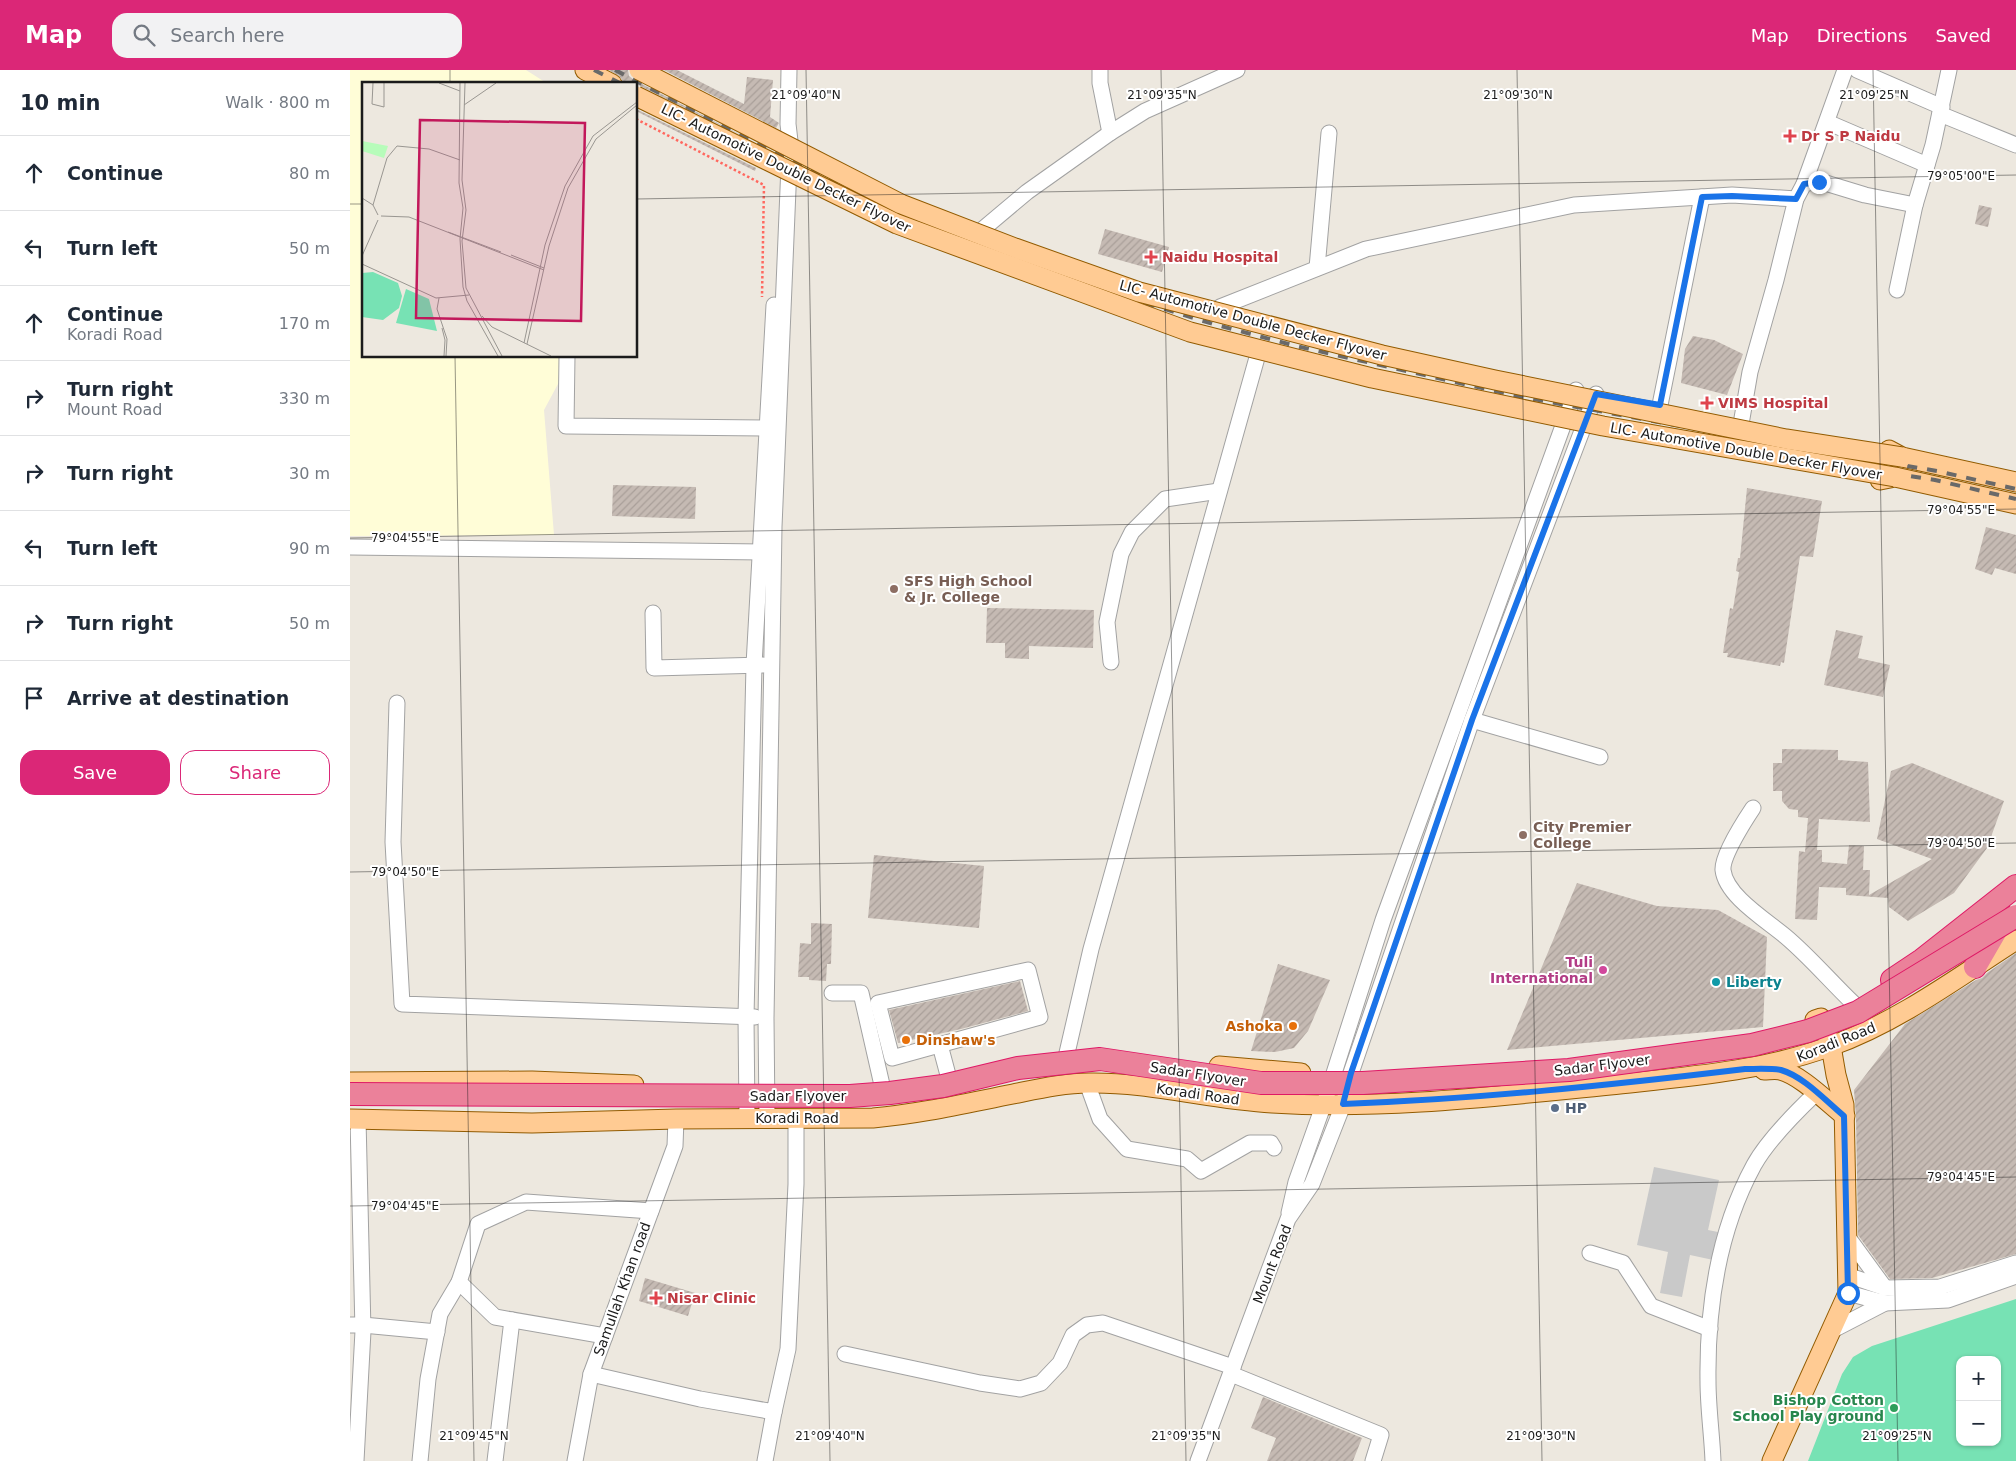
<!DOCTYPE html>
<html lang="en">
<head>
<meta charset="utf-8">
<style>
	:root { --surface:#fff; --page:#f2f2f3; --text:#1f2937; --muted:#747a83; --line:#e0e1e3; --accent:#db2777 }
	body { margin:0; font-family:"DejaVu Sans",sans-serif; background:var(--page); color:var(--text) }
	.controls { position:absolute; right:15px; bottom:15px; display:grid; overflow:hidden; border-radius:10px; box-shadow:0 1px 4px #0004 }
	.controls button { width:45px; height:45px; display:grid; place-items:center; padding:0; border:0; border-bottom:1px solid var(--line); background:var(--surface); color:var(--text); font:25px sans-serif }
	.stop { position:absolute; width:15px; height:15px; margin:-11px; border:4px solid #1a73e8; border-radius:50%; background:#fff }
	.stop.end { background:#1a73e8; border-color:#fff; box-shadow:0 1px 5px #0008 }
	.list { margin:0; padding:0; list-style:none }
	h2 { display:flex; justify-content:space-between; align-items:center; height:65px; margin:0; padding:0 20px; font-size:21px }
	h2 small { font-size:16px; font-weight:400; color:var(--muted) }
	.list li { display:grid; grid-template-columns:32px 1fr auto; gap:15px; align-items:center; box-sizing:border-box; height:75px; padding:0 20px; border-top:1px solid var(--line) }
	.list b { display:block; font-size:19px; white-space:nowrap }
	.list p { margin:0; font-size:16px; white-space:nowrap; color:var(--muted) }
	.list em { font-size:16px; font-style:normal; color:var(--muted) }
	.actions { display:flex; gap:10px; padding:15px 20px }
	.actions a { flex:1; padding:11px 0; border:1px solid var(--accent); border-radius:15px; text-align:center; font-size:18px; color:var(--accent) }
	.actions .main { background:var(--accent); color:#fff }
	.icon { flex:none; width:28px; height:28px; fill:none; stroke:currentColor; stroke-width:2; stroke-linecap:round; stroke-linejoin:round }
	.map { position:relative; flex:none; width:1666px; height:1391px; overflow:hidden }
	header { display:flex; align-items:center; gap:30px; box-sizing:border-box; height:70px; padding:0 25px; background:var(--accent); color:#fff }
	header strong { font-size:24px }
	nav { display:flex; gap:28px; margin-inline-start:auto; font-size:18px }
	.search { width:350px; height:45px; background:var(--page); display:flex; align-items:center; gap:12px; box-sizing:border-box; padding:0 18px; border-radius:15px; color:var(--muted); font-size:19px }
	main { display:flex }
	aside { flex:1; background:var(--surface) }
	.map>svg:first-child { display:block }
</style>
</head>
<body>
<header>
<strong>Map</strong>
<div class="search"><svg class="icon" aria-label="search" viewBox="0 0 24 24"><circle cx="10" cy="10" r="6"/><path d="M15 15l6 6"/></svg>Search here</div>
<nav><a>Map</a><a>Directions</a><a>Saved</a></nav>
</header>
<main>
<aside>
<h2>10 min<small>Walk · 800 m</small></h2>
<ul class="list">
<li><svg class="icon" aria-label="ahead" viewBox="0 0 24 24"><path d="M12 20V5M6 11l6-6 6 6"/></svg><div><b>Continue</b></div><em>80 m</em></li>
<li><svg class="icon" aria-label="left" viewBox="0 0 24 24"><path d="M17 20v-9H6M10 6l-5 5 5 5"/></svg><div><b>Turn left</b></div><em>50 m</em></li>
<li><svg class="icon" aria-label="ahead" viewBox="0 0 24 24"><path d="M12 20V5M6 11l6-6 6 6"/></svg><div><b>Continue</b><p>Koradi Road</p></div><em>170 m</em></li>
<li><svg class="icon" aria-label="right" viewBox="0 0 24 24"><path d="M7 20v-9h11M14 6l5 5-5 5"/></svg><div><b>Turn right</b><p>Mount Road</p></div><em>330 m</em></li>
<li><svg class="icon" aria-label="right" viewBox="0 0 24 24"><path d="M7 20v-9h11M14 6l5 5-5 5"/></svg><div><b>Turn right</b></div><em>30 m</em></li>
<li><svg class="icon" aria-label="left" viewBox="0 0 24 24"><path d="M17 20v-9H6M10 6l-5 5 5 5"/></svg><div><b>Turn left</b></div><em>90 m</em></li>
<li><svg class="icon" aria-label="right" viewBox="0 0 24 24"><path d="M7 20v-9h11M14 6l5 5-5 5"/></svg><div><b>Turn right</b></div><em>50 m</em></li>
<li><svg class="icon" aria-label="arrive" viewBox="0 0 24 24"><path d="M6 21V4h12l-3 4 3 4H6"/></svg><div><b>Arrive at destination</b></div></li>
</ul>
<div class="actions"><a class="main">Save</a><a>Share</a></div>
</aside>
<div class="map">
<svg width="1666" height="1391" viewBox="0 0 1666 1391">
	<defs>
		<pattern id="building-hatch" width="6" height="6" patternUnits="userSpaceOnUse" patternTransform="scale(1.25)"><rect width="6" height="6" fill="#c5bab3"/><path d="M-1 1l2-2M0 6l6-6M5 7l2-2" fill="none" stroke="#a99f99"/></pattern>
	</defs>
	<rect width="100%" height="100%" fill="#ede8df"/>
	<path fill="#fffdd7" d="M0 0H176L198 14H14V286H223L194 340 204 465 0 466Z"/>
	<path fill="#c9c9c9" d="M1304 1097 1369 1110 1358 1160 1373 1163 1368 1191 1340 1185 1332 1227 1310 1223 1318 1182 1287 1175Z"/>
	<path fill="#77e2b4" fill-rule="evenodd" d="M1666 1229V1391H1458L1492 1304 1503 1287 1522 1276ZM1610 1290H1647V1372H1610Z"/>
	<g fill="url(#building-hatch)">
		<path d="M259 0H278L279 6 284 10 399 69 286 14H273L271 8Z"/>
		<path d="M314 0H327L394 34 397 7 423 10 420 47 429 53 426 58Z"/>
		<path d="M286 39 406 98 405 101 286 41Z"/>
		<path d="M1629 135 1642 138 1638 157 1625 154Z"/>
		<path d="M755 159 819 177 812 202 748 184Z"/>
		<path d="M1343 266 1364 270 1393 284 1377 325 1331 313 1335 279Z"/>
		<path d="M263 415 346 417 345 449 262 446Z"/>
		<path d="M1397 418 1472 431 1463 487 1450 486 1434 593 1431 592 1430 596 1377 587 1378 583H1373L1380 538 1383 539 1389 502 1386 501 1388 488H1390Z"/>
		<path d="M1636 457 1666 465V504L1645 498 1642 505 1625 499Z"/>
		<path d="M637 538 744 540 743 578 679 576V589L655 588V573H636Z"/>
		<path d="M1486 560 1513 566 1508 588 1540 595 1533 627 1474 615Z"/>
		<path d="M1432 679 1488 680V690L1518 692 1520 752 1469 749 1467 780H1472V792L1497 794 1499 775 1514 776 1513 800H1520L1519 825 1582 789 1527 769 1541 701 1562 693 1654 731 1637 778 1604 823 1558 851 1539 837 1538 828 1496 825V818L1469 817 1467 850 1445 849 1449 781 1455 782 1458 748 1448 747V740L1439 739 1432 731V721H1423V693H1432Z"/>
		<path d="M524 785 634 796 629 858 518 848Z"/>
		<path d="M1227 813 1307 836 1368 840 1417 867 1413 957 1157 980Z"/>
		<path d="M461 853 482 854 481 894H477L476 911 459 910V907H448L450 873 461 874Z"/>
		<path d="M1666 883V1184L1582 1208 1540 1209 1508 1165 1506 1047 1504 1020 1555 954 1626 910 1632 908 1637 903Z"/>
		<path d="M928 894 980 910 958 961 944 978 925 982 901 981Z"/>
		<path d="M670 911 678 941 611 959 548 973 539 940Z"/>
		<path d="M295 1208 345 1223 338 1246 289 1231Z"/>
		<path d="M913 1327 1012 1368 1003 1391H917L926 1368 901 1358Z"/>
	</g>
	<g fill="none" stroke-linecap="round" stroke-linejoin="round">
		<g stroke="#a2a2a2" stroke-width="17">
			<g id="minor">
				<path d="M750 0V13L760 63"/>
				<path d="M1507 0 1592 37"/>
				<path d="M1590 44 1666 75"/>
				<path d="M1477 52 1577 95"/>
				<path d="M1454 114 1495 0"/>
				<path d="M624 172 633 159 677 122 760 63 795 41 887 0"/>
				<path d="M967 198 979 63"/>
				<path d="M1547 220 1565 135"/>
				<path d="M870 237 1016 179 1224 135 1382 125 1446 129"/>
				<path d="M217 286 216 356 417 358"/>
				<path d="M1310 335 1352 127"/>
				<path d="M1391 354 1400 302 1426 210 1446 129 1454 114 1469 111 1515 125 1565 135 1583 75 1599 0"/>
				<path d="M0 477 420 482"/>
				<path d="M303 543 304 598 413 595"/>
				<path d="M761 592 757 552 771 484 782 462 815 429 869 421"/>
				<path d="M47 633 43 772 52 934 405 947"/>
				<path d="M1122 650 1250 687"/>
				<path d="M1403 738C1395 750 1372 786 1373 800 1376 826 1416 850 1435 866 1459 886 1480 911 1503 933"/>
				<path d="M678 900 690 947 542 988 528 933Z"/>
				<path d="M482 923H511L532 1015"/>
				<path d="M590 975 598 1005"/>
				<path d="M717 983 741 879 908 284"/>
				<path d="M737 1013 750 1049 777 1079 837 1089 851 1101 900 1073H921L924 1078"/>
				<path d="M397 1048 396 947 404 595 424 235"/>
				<path d="M417 1048 416 948 424 457 440 71 438 54 439 0"/>
				<path d="M939 1143 946 1112 977 1025 1033 850 1226 320"/>
				<path d="M1497 1166 1535 1218"/>
				<path d="M1240 1183 1273 1193 1301 1236 1360 1259"/>
				<path d="M1497 1205 1535 1218 1590 1217 1666 1193"/>
				<path d="M109 1212 145 1247 255 1266"/>
				<path d="M1498 1223 1535 1233 1598 1230 1666 1206"/>
				<path d="M0 1255H13L87 1262"/>
				<path d="M1481 1261 1535 1233"/>
				<path d="M495 1284 630 1313 670 1319 691 1313 710 1293 723 1265 737 1255 753 1253 883 1297"/>
				<path d="M241 1304 350 1329 424 1342 438 1279 446 1114V1049"/>
				<path d="M881 1304 1031 1365 1023 1391"/>
				<path d="M6 1391 13 1261 8 1049"/>
				<path d="M70 1391 78 1309 90 1244 109 1212 128 1154 176 1132 301 1141"/>
				<path d="M145 1391 162 1250"/>
				<path d="M225 1391 241 1304 325 1076 326 1049"/>
				<path d="M415 1391 424 1342"/>
				<path d="M848 1391 938 1149 962 1114 993 1035 1001 1003 1122 650 1246 324"/>
				<path d="M1363 1391C1362 1365 1358 1338 1358 1311 1357 1237 1368 1161 1404 1095 1418 1070 1445 1043 1466 1023"/>
			</g>
		</g>
		<g stroke="#925b00" stroke-width="21">
			<g id="major">
				<path d="M235 0 262 14"/>
				<path d="M1539 380 1552 387 1666 412"/>
				<path d="M1530 410 1545 407 1666 434"/>
				<path d="M869 996 951 1003"/>
				<path d="M1414 1000C1419 1000 1425 999 1430 1000 1451 1005 1477 1032 1495 1046"/>
				<path d="M0 1012 182 1011 284 1015"/>
				<path d="M0 1049 182 1053 326 1049 523 1048C570 1044 617 1033 663 1024 688 1019 714 1013 739 1013 801 1012 861 1030 922 1033 1034 1040 1148 1026 1260 1015 1334 1007 1410 1002 1481 976 1548 952 1607 908 1666 870"/>
				<path d="M1422 1391 1498 1223 1494 1035 1486 1005 1481 976 1471 948 1465 950"/>
			</g>
		</g>
		<g stroke="#df1966" stroke-width="24">
			<g id="highway">
				<path d="M1625 897 1651 852"/>
				<path d="M1542 910 1572 890 1666 816"/>
			</g>
		</g>
		<path stroke="#ff685f" stroke-width="2.5" stroke-dasharray="2.5 2.5" stroke-linecap="butt" d="M286 49 414 115 412 227"/>
		<use href="#minor" stroke="#fff" stroke-width="15"/>
		<use href="#major" stroke="#ffcb93" stroke-width="19"/>
		<use href="#highway" stroke="#eb819a" stroke-width="22"/>
		<g stroke="#696969" stroke-width="4" stroke-dasharray="10 10" stroke-linecap="butt">
			<path d="M244 0 272 14"/>
			<path d="M265 0 427 84 559 145 662 186 763 223 863 254 946 276 1167 326 1450 378 1587 401 1666 419"/>
			<path d="M286 21 423 92 555 153 658 195 760 232 860 263 944 285 1165 335 1448 388 1585 410 1666 429"/>
		</g>
		<g stroke="#925b00" stroke-width="21" stroke-linecap="butt">
			<g id="major-bridge">
				<path d="M289 0 551 134 665 178 789 222 1032 285 1145 310 1436 369 1552 387"/>
				<path d="M286 26 547 154 840 262 1022 308 1253 356 1545 407"/>
			</g>
		</g>
		<g stroke="#df1966" stroke-width="24" stroke-linecap="butt">
			<path id="highway-bridge" d="M0 1024 500 1026 540 1023 593 1016 668 998 750 989 911 1013H1013L1219 1000 1402 975 1458 961 1508 942 1666 846"/>
		</g>
		<use href="#major-bridge" stroke="#ffcb93" stroke-width="19"/>
		<use href="#highway-bridge" stroke="#eb819a" stroke-width="22"/>
	</g>
	<g fill="none" stroke-linecap="round" stroke-linejoin="round">
		<path stroke="#1a73e8" stroke-width="6" d="M1469 112 1454 114 1446 129 1382 126 1352 127 1310 335 1246 324 1122 650 1001 1003 993 1034C1128 1029 1261 1015 1395 999 1406 999 1420 998 1431 1000 1453 1006 1476 1031 1494 1046L1498 1223"/>
	</g>
	<path fill="none" stroke="#1b1b1b" stroke-width="1" stroke-opacity="0.45" d="M100 0V14M456 0 480 1391M811 0 836 1391M1167 0 1192 1391M1523 0 1548 1391M286 129 1666 105M0 134H14M105 286 124 1391M0 468 1666 439M0 802 1666 773M0 1136 1666 1107"/>
	<g fill="#e0444e" stroke="#fff" stroke-width="2">
		<path d="M1437.5 58.5h5v5h5v5h-5v5h-5v-5h-5v-5h5z"/>
		<path d="M798.5 179.5h5v5h5v5h-5v5h-5v-5h-5v-5h5z"/>
		<path d="M1354.5 325.5h5v5h5v5h-5v5h-5v-5h-5v-5h5z"/>
		<path d="M303.5 1220.5h5v5h5v5h-5v5h-5v-5h-5v-5h5z"/>
	</g>
	<g fill="#8d6e63" stroke="#fff" stroke-width="2">
		<circle cx="544" cy="519" r="5"/>
		<circle cx="1173" cy="765" r="5"/>
	</g>
	<circle fill="#d1479c" stroke="#fff" stroke-width="2" cx="1253" cy="900" r="5"/>
	<circle fill="#0f9aa8" stroke="#fff" stroke-width="2" cx="1366" cy="912" r="5"/>
	<g fill="#e8710a" stroke="#fff" stroke-width="2">
		<circle cx="943" cy="956" r="5"/>
		<circle cx="556" cy="970" r="5"/>
	</g>
	<circle fill="#5c6f8a" stroke="#fff" stroke-width="2" cx="1205" cy="1038" r="5"/>
	<circle fill="#2e9e5b" stroke="#fff" stroke-width="2" cx="1544" cy="1338" r="5"/>
	<g text-anchor="middle" dominant-baseline="central" stroke-width="4" stroke-linejoin="round" paint-order="stroke">
		<g font-size="14" font-weight="bold" fill="#be3a42" stroke="#fff" text-anchor="start">
			<text x="1451" y="66">Dr S P Naidu</text>
			<text x="812" y="187">Naidu Hospital</text>
			<text x="1368" y="333">VIMS Hospital</text>
			<text x="317" y="1228">Nisar Clinic</text>
		</g>
		<g font-size="14" fill="#1b1b1b" stroke="#fff">
			<text transform="translate(436 98) rotate(26)">LIC- Automotive Double Decker Flyover</text>
			<text transform="translate(903 250) rotate(15)">LIC- Automotive Double Decker Flyover</text>
			<text transform="translate(1396 381) rotate(10)">LIC- Automotive Double Decker Flyover</text>
			<text transform="translate(1486 972) rotate(-22)">Koradi Road</text>
			<text transform="translate(1252 995) rotate(-7)">Sadar Flyover</text>
			<text transform="translate(848 1004) rotate(9)">Sadar Flyover</text>
			<text transform="translate(848 1024) rotate(8)">Koradi Road</text>
			<text x="448" y="1026">Sadar Flyover</text>
			<text x="447" y="1048">Koradi Road</text>
			<text transform="translate(922 1194) rotate(-69)">Mount Road</text>
			<text transform="translate(272 1219) rotate(-70)">Samullah Khan road</text>
		</g>
		<g font-size="14" font-weight="bold" fill="#785e54" stroke="#fff" text-anchor="start">
			<text x="554" y="511">SFS High School<tspan x="554" dy="16">&amp; Jr. College</tspan></text>
			<text x="1183" y="757">City Premier<tspan x="1183" dy="16">College</tspan></text>
		</g>
		<g font-size="14" font-weight="bold" fill="#b23c85" stroke="#fff" text-anchor="end">
			<text x="1243" y="892">Tuli<tspan x="1243" dy="16">International</tspan></text>
		</g>
		<g font-size="14" font-weight="bold" fill="#0d838f" stroke="#fff" text-anchor="start">
			<text x="1376" y="912">Liberty</text>
		</g>
		<g font-size="14" font-weight="bold" fill="#c56008" stroke="#fff" text-anchor="end">
			<text x="933" y="956">Ashoka</text>
			<text x="566" y="970" text-anchor="start">Dinshaw's</text>
		</g>
		<g font-size="14" font-weight="bold" fill="#4e5e75" stroke="#fff" text-anchor="start">
			<text x="1215" y="1038">HP</text>
		</g>
		<g font-size="14" font-weight="bold" fill="#27864d" stroke="#fff" text-anchor="end">
			<text x="1534" y="1330">Bishop Cotton<tspan x="1534" dy="16">School Play ground</tspan></text>
		</g>
	</g>
	<g transform="translate(12 12)">
		<rect width="275" height="275" fill="#ede8df"/>
		<path d="M0 59 26 64 22 76 0 69Z" fill="#b7fcba"/>
		<path d="M11 190 36 201 40 214 37 226 21 238 0 235V191ZM44 207 67 217 75 249 34 241Z" fill="#77e2b4"/>
		<path fill="none" stroke="#999691" stroke-width="1" d="M11 1 10 22 22 25V1M77 1 98 9M98 1 97 101 101 126 98 157 101 205 105 219 136 274M103 1 100 98 104 128 100 159 104 206 140 274M102 23 134 1M0 116 11 123 16 133M11 123 25 76 35 64 67 67 98 78M19 134 47 135 182 188M86 150 139 170M149 173 182 186M0 174 16 138M0 182 74 216 107 213M77 216 75 227 85 257 84 274M120 234 130 245 189 274M80 246 83 258 82 274M162 261 183 163 203 104 231 54 275 20M165 262 187 164 206 106 234 57 275 23"/>
		<path fill="#c2185b" fill-opacity="0.15" stroke="#c2185b" stroke-width="2.5" d="M58 38 223 41 219 239 54 236Z"/>
		<rect width="275" height="275" fill="none" stroke="#1b1b1b" stroke-width="2.5"/>
	</g>
	<g font-size="12" text-anchor="middle" fill="#1b1b1b" stroke="#fff" stroke-width="4" stroke-linejoin="round" paint-order="stroke">
		<text x="456" y="29">21°09'40"N</text>
		<text x="812" y="29">21°09'35"N</text>
		<text x="1168" y="29">21°09'30"N</text>
		<text x="1524" y="29">21°09'25"N</text>
		<text x="1611" y="110">79°05'00"E</text>
		<text x="1611" y="444">79°04'55"E</text>
		<text x="55" y="472">79°04'55"E</text>
		<text x="1611" y="777">79°04'50"E</text>
		<text x="55" y="806">79°04'50"E</text>
		<text x="1611" y="1111">79°04'45"E</text>
		<text x="55" y="1140">79°04'45"E</text>
		<text x="124" y="1370">21°09'45"N</text>
		<text x="480" y="1370">21°09'40"N</text>
		<text x="836" y="1370">21°09'35"N</text>
		<text x="1191" y="1370">21°09'30"N</text>
		<text x="1547" y="1370">21°09'25"N</text>
	</g>
</svg>
<div class="controls">
<button>+</button>
<button>−</button>
</div>
<div class="stop" style="left:1498px;top:1223px"></div>
<div class="stop end" style="left:1469px;top:112px"></div>
</div>
</main>
</body>
</html>
